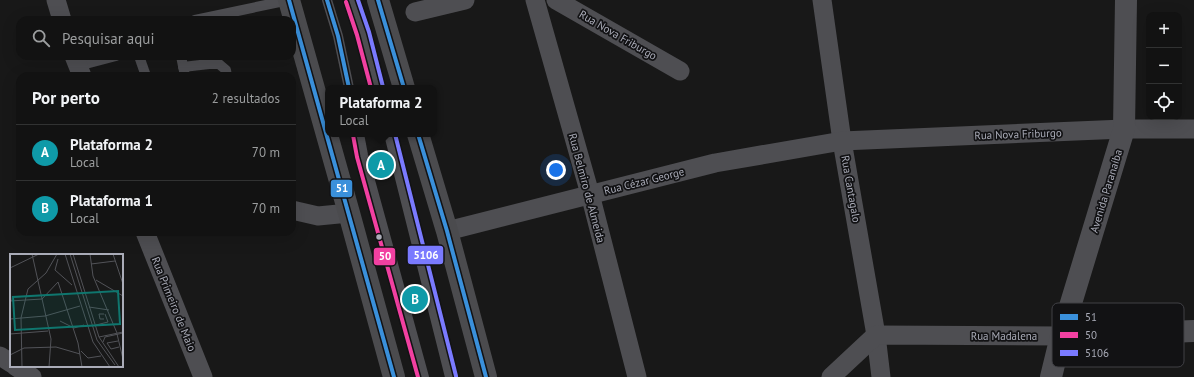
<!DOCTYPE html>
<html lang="pt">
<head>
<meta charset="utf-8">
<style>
	:root { --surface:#121212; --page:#1b1b1b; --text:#f1f3f6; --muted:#9c9e9f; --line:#313232; --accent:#777880 }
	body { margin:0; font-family:"PT Sans",sans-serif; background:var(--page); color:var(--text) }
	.controls { position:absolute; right:12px; top:12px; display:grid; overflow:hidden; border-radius:8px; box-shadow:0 4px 16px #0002 }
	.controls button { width:36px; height:36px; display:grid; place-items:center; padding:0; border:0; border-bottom:1px solid var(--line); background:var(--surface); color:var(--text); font:20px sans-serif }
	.you { position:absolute; left:556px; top:170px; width:14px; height:14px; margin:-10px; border:3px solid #fff; border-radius:50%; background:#1a73e8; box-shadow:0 0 0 6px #1a73e833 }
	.badge { display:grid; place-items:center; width:26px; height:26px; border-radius:50%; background:var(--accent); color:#fff; font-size:13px; font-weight:700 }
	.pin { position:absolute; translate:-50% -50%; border:2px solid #fff; box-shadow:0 1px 4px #0006 }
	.popup { position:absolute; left:325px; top:85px; width:112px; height:52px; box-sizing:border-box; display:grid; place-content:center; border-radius:8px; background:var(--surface); filter:drop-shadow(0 1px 3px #0005); font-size:13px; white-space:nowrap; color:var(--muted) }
	.popup b { font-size:15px; color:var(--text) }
	.popup::after { content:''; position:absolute; left:50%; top:100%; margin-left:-8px; border:8px solid transparent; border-top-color:var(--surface) }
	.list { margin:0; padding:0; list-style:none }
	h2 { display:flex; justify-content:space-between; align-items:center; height:52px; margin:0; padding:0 16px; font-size:17px }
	h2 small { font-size:13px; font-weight:400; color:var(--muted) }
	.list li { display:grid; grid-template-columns:26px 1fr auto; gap:12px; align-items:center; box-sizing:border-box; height:56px; padding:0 16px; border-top:1px solid var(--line) }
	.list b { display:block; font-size:15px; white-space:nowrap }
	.list p { margin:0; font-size:13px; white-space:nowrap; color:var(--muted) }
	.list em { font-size:13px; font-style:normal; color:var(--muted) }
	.icon { flex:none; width:22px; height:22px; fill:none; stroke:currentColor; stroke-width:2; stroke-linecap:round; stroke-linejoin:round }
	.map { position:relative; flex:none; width:1194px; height:377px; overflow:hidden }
	.search { position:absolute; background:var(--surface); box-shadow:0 4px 16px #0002; left:16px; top:16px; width:280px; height:44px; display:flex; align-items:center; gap:10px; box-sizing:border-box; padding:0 14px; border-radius:12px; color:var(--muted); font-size:15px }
	.panel { position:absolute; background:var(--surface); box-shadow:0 4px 16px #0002; left:16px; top:72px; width:280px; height:164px; border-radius:12px }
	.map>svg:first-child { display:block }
</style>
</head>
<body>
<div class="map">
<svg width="1194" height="377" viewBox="0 0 1194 377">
	<rect width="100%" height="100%" fill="#181818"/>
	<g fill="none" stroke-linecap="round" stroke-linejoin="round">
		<g stroke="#4e4e52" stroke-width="10">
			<path d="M327 0 338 36 349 88"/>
			<path d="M352 0 363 33 377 88"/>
			<path d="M195 20 289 0"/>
			<path d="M139 56 146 76"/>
			<path d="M181 56 185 76"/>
			<path d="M78 66 116 56"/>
			<path d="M183 67 209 64H219L226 70 227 76"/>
			<path d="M359 134 363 155 424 377"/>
			<path d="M389 134 450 377"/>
		</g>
		<g stroke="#4e4e52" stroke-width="19">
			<path d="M56 0 62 20"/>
			<path d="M535 0 590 194 637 377"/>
			<path d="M556 0 680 71"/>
			<path d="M822 0 842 141 876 335 881 377"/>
			<path d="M415 12 465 0"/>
			<path d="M74 56 82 76"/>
			<path d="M292 210 318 216 349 213"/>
			<path d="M447 231 715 163 842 141 1124 129H1194"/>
			<path d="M145 232 203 377"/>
			<path d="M0 356 11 363"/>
			<path d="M15 366 32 377"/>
			<path d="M831 377 876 335 1061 336"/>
		</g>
		<g stroke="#4e4e52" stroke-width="22">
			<path d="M1061 336 1194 331"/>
			<path d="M1051 377 1061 336 1124 129 1126 0"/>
		</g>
		<g stroke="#4b4b4e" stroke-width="22">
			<path d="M289 0 349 213 394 377"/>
			<path d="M378 0 404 88"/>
			<path d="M418 134 447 231 486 377"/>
		</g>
		<g stroke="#121214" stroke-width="7">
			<g id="bus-1">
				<path d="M289 0 394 377"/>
				<path d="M327 0 338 36 349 88"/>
				<path d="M378 0 404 88"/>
				<path d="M418 134 447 231 486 377"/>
			</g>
		</g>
		<g stroke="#121214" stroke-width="7">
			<g id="bus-2">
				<path d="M346 2 357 35 371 88"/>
				<path d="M353 135 357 157 418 377"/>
			</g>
		</g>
		<g stroke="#121214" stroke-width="7">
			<g id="bus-3">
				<path d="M358 0 369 32 383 87"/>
				<path d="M395 134 456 376"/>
			</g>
		</g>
		<use href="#bus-1" stroke="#3a90db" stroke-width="4"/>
		<use href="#bus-2" stroke="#f240a1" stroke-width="4"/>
		<use href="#bus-3" stroke="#7a7aff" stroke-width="4"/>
	</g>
	<circle fill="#aaacb8" stroke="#121214" stroke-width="1.5" cx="379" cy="237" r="3.5"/>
	<g text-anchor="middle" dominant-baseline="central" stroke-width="3.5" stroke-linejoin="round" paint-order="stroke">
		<g font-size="11" fill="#aaacb8" stroke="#121214">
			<text transform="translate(618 35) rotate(30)">Rua Nova Friburgo</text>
			<text transform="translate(1018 134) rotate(-2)">Rua Nova Friburgo</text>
			<text transform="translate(644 181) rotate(-14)">Rua Cézar George</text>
			<text transform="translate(587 188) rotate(75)">Rua Belmiro de Almeida</text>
			<text transform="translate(851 189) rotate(80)">Rua Cantagalo</text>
			<text transform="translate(1106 191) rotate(-73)">Avenida Paranaíba</text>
			<text transform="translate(174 304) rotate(68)">Rua Primeiro de Maio</text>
			<text x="1004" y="336">Rua Madalena</text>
		</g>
	</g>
	<g transform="translate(10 254)">
		<rect width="113" height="113" fill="#181818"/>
		<path fill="none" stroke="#525358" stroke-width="1" d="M22 0 41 85 39 113M55 0 83 88 100 113M60 0 87 86 105 111M63 0 89 83 109 113M80 0 83 22 107 79M103 0 113 30M48 5 45 16 62 31M81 10 105 7M0 14 29 0M36 19 47 0M86 26 113 42M0 35 1 47M0 47 32 45 48 28 68 89 72 113M79 53 99 56M94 60H89L90 65H94M0 65 35 62 70 52M50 67 64 74 74 71M86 71 98 68 95 60M0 80 38 77M107 80 113 105M89 83 113 78M108 87 97 89 101 95 109 93M93 88 95 83 113 79M71 97 78 104 91 102M0 101 14 94 46 93 70 100M12 113 11 64 17 39 18 35 36 19M24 113H57"/>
		<path fill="#0f766e" fill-opacity="0.15" stroke="#0f766e" stroke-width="2" d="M108 37 110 70 5 76 3 43Z"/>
		<rect width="113" height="113" fill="none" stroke="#aaacb8" stroke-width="2"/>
	</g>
	<rect x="1052" y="303" width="132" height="64" rx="6" fill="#121214" stroke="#404045" stroke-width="1"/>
	<rect x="1060" y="314" width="18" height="6" fill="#3a90db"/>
	<rect x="1060" y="332" width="18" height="6" fill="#f240a1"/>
	<rect x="1060" y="350" width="18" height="6" fill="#7a7aff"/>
	<g font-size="11" fill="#aaacb8">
		<text x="1085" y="321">51</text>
		<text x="1085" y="339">50</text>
		<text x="1085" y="357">5106</text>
	</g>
	<g stroke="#121214" stroke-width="1.5">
		<rect x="330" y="179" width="23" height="19" rx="4" fill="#3a90db"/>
		<rect x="407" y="245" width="37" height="20" rx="4" fill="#7a7aff"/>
		<rect x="373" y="247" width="23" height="19" rx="4" fill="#f240a1"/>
	</g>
	<g font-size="11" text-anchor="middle" font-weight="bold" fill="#fff">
		<text x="342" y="192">51</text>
		<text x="426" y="259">5106</text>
		<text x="385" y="260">50</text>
	</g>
</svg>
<div class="controls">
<button>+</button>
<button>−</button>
<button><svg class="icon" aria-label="locate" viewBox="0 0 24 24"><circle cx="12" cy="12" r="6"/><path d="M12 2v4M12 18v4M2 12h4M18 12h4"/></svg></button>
</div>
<div class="you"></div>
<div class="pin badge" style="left:381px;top:165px;background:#0f9aa8">A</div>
<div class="popup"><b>Plataforma 2</b>Local</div>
<div class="pin badge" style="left:415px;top:299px;background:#0f9aa8">B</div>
<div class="search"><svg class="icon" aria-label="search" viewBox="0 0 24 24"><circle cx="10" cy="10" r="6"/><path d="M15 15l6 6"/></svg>Pesquisar aqui</div>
<section class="panel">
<h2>Por perto<small>2 resultados</small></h2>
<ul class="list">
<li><span class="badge" style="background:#0f9aa8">A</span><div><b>Plataforma 2</b><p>Local</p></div><em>70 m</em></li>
<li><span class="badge" style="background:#0f9aa8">B</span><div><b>Plataforma 1</b><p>Local</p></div><em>70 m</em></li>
</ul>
</section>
</div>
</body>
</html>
